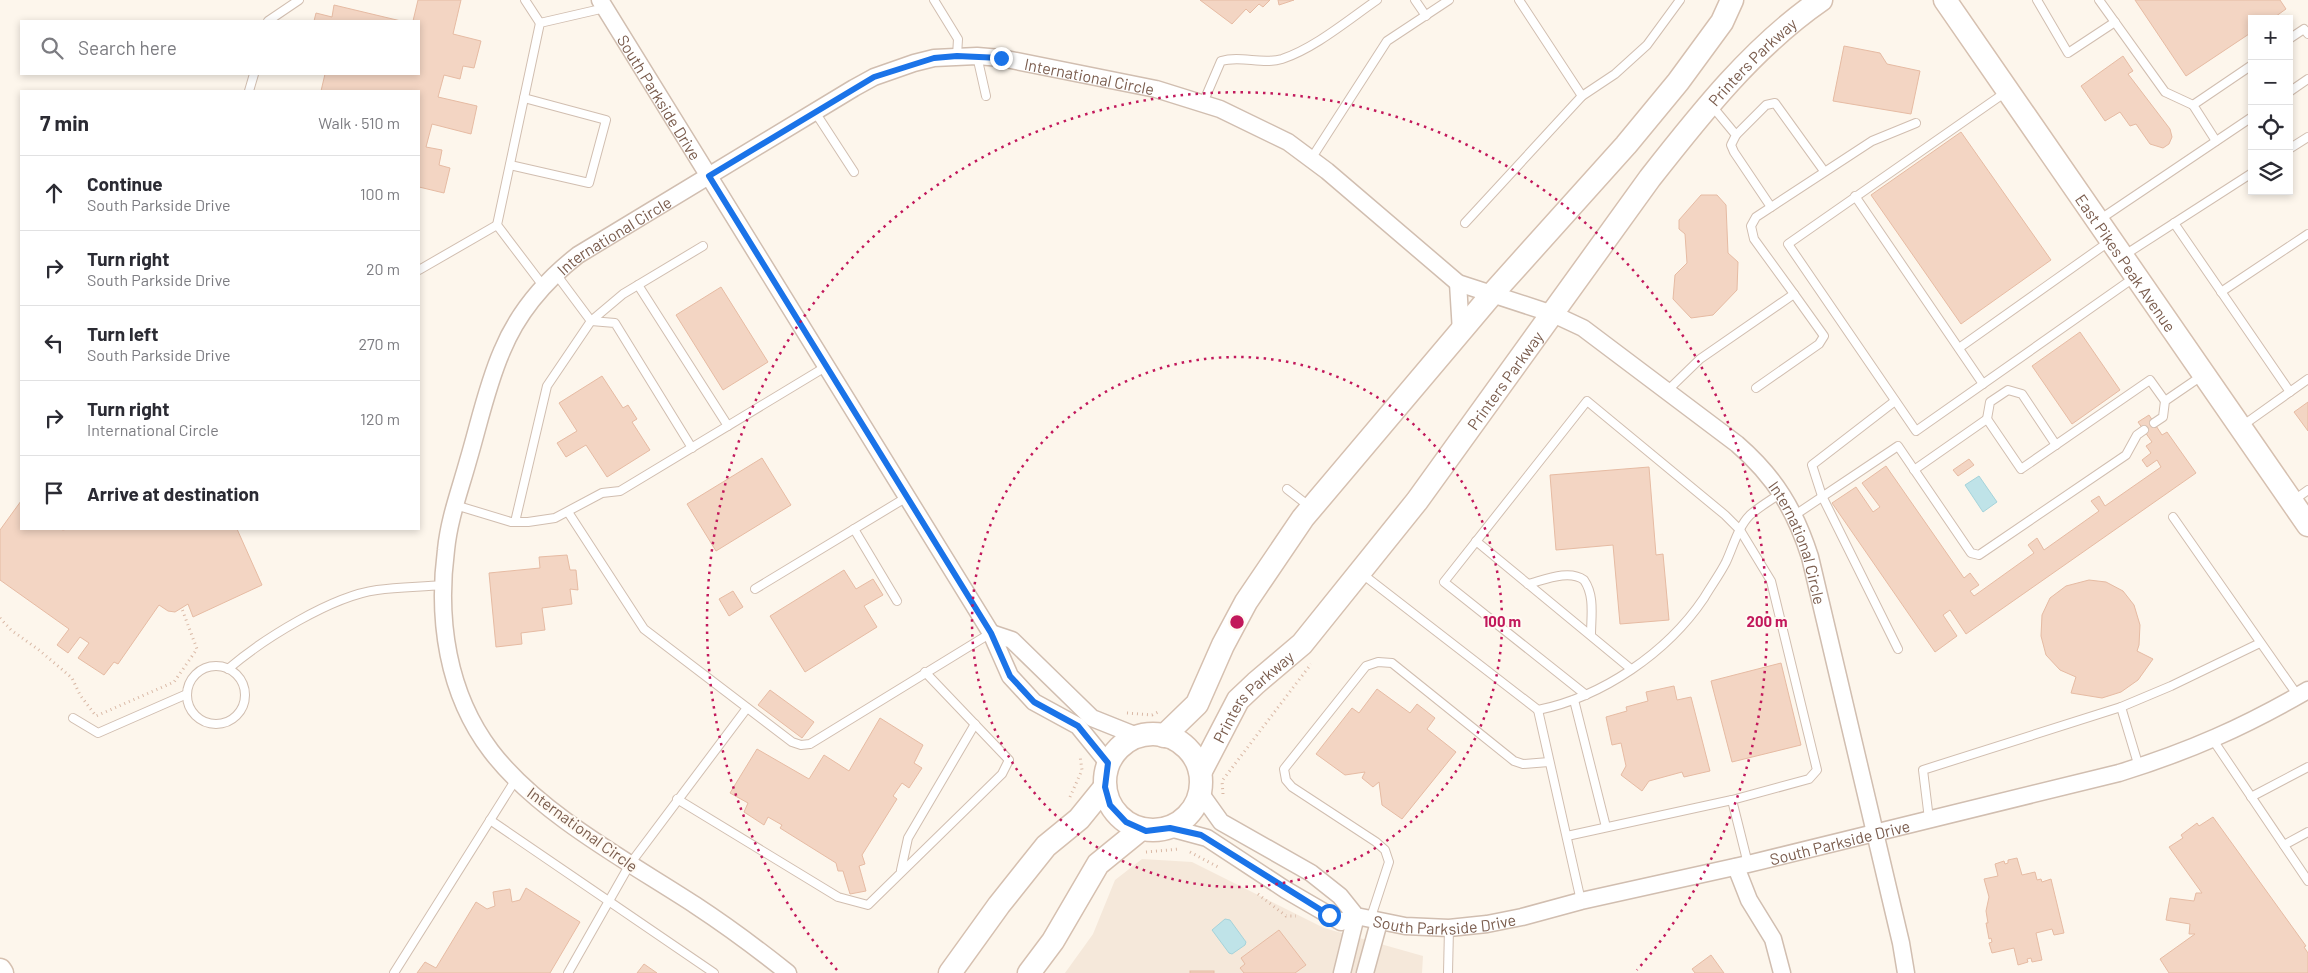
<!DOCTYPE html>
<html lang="en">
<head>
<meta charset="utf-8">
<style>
	:root { --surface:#fff; --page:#f7f7f7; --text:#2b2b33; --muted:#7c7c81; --line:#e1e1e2 }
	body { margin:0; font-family:Barlow,sans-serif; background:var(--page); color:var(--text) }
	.controls { position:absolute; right:15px; top:15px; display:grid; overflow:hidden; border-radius:0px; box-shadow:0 2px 8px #0003 }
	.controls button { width:45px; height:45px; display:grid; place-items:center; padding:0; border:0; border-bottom:1px solid var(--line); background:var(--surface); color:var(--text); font:25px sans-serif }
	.stop { position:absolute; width:15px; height:15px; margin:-11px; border:4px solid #1a73e8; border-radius:50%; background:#fff }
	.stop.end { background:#1a73e8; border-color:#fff; box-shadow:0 1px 5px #0008 }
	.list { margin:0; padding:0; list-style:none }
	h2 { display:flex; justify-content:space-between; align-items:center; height:65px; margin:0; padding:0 20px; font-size:21px }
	h2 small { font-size:16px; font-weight:400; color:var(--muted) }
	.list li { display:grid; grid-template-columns:32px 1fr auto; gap:15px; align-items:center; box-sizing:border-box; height:75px; padding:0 20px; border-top:1px solid var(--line) }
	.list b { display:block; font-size:19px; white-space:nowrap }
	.list p { margin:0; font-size:16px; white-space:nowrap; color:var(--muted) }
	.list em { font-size:16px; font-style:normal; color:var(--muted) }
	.icon { flex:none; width:28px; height:28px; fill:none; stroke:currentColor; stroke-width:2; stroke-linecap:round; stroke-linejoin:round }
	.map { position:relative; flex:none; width:2308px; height:973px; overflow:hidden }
	.search { position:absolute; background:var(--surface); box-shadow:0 2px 8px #0003; left:20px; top:20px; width:400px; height:55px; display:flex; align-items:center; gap:12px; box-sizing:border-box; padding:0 18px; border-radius:0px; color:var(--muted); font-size:19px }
	.panel { position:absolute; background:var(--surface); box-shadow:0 2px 8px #0003; left:20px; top:90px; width:400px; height:440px; border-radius:0px }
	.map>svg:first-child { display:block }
</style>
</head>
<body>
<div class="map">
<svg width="2308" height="973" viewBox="0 0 2308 973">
	<rect width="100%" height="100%" fill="#fdf6ec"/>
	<path fill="#f5e8da" d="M1142 859 1192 862 1324 928 1423 956 1422 973H1065L1093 934 1115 880Z"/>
	<g fill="#bfe3e8" stroke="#a5d3da">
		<path d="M1979 476 1997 502 1983 512 1965 485Z"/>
		<path d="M1225 919 1230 920 1246 942 1245 945 1232 954 1229 953 1212 930Z"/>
	</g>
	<g fill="#f3d5c3" stroke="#e6bba3">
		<path d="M418 0H461L453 34 481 41 474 68 463 66 460 79 444 75 438 97 477 106 471 134 432 124 426 147 442 150 439 165 450 168 444 193 419 187V190V91H321L325 74H419V21H413Z"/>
		<path d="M1200 0H1270L1263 7 1259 4 1250 13 1246 9 1232 24Z"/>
		<path d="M1278 0H1294L1279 5Z"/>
		<path d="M2135 0H2280L2286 9 2272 19H2252V32L2186 76Z"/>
		<path d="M334 5 401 21H314L316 13 332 17Z"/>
		<path d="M1844 46 1880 53 1887 64 1920 71 1911 114 1833 101Z"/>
		<path d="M2123 56 2133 71 2128 74 2170 129 2172 137 2169 144 2163 148 2150 144 2136 124 2130 126 2120 112 2105 121 2081 86Z"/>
		<path d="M1961 132 2051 260 1961 324 1871 195Z"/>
		<path d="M1701 195H1717L1726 205 1728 253 1738 262 1737 290 1713 315 1691 318 1673 299 1675 275 1687 263 1685 234 1679 229V220Z"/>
		<path d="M721 287 768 362 723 390 676 315Z"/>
		<path d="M2080 332 2120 390 2072 424 2032 366Z"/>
		<path d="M602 376 623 408 628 405 637 419 632 422 650 450 607 477 586 445 566 457 557 443 577 431 559 403Z"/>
		<path d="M2308 402V431L2294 412Z"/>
		<path d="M2149 415 2162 435 2167 432 2196 473 1966 634 1950 610 1943 615 1957 636 1935 652 1832 503 1856 487 1873 512 1880 507 1862 483 1886 466 1964 578 1970 573 1979 585 1970 591 1974 596 2034 553 2028 545 2037 538 2044 550 2099 511 2091 501 2099 496 2105 506 2161 467 2157 460 2147 467 2142 460 2151 453 2146 446 2152 442 2138 422Z"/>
		<path d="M762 458 791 505 716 551 687 504Z"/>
		<path d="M1969 459 1974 465 1958 476 1953 470Z"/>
		<path d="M1649 467 1656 555 1663 554 1669 620 1620 624 1613 545 1556 550 1550 475Z"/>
		<path d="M21 501V529H60L63 530 67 529H237L262 585 193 617 188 604 175 612 168 611 159 605 118 664 114 662 104 675 78 658 89 643 80 637 68 653 57 645 69 629 0 580V530Z"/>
		<path d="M567 555 570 570H576L578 590 570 589 572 604 542 608 545 630 521 633 522 644 496 647 489 573 540 568 539 557Z"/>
		<path d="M844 570 856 589 873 579 883 595 864 606 877 627 805 672 770 616Z"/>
		<path d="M2089 580 2106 582 2123 591 2134 605 2140 625 2139 645 2137 651 2153 659 2138 680 2121 692 2102 698 2071 693 2076 677 2060 670 2046 655 2041 636 2042 615 2050 598 2066 586Z"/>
		<path d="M733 591 743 607 729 616 719 599Z"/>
		<path d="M1781 663 1801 745 1732 762 1711 681Z"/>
		<path d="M1674 686 1677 700 1691 697 1710 771 1684 777 1682 772 1649 781 1642 791 1621 775 1626 766 1621 743 1612 745 1606 717 1627 711 1626 707 1648 701 1646 692Z"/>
		<path d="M1377 689 1410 713 1417 704 1435 718 1427 729 1456 752 1402 819 1382 805 1379 782 1373 787 1362 778 1365 772 1345 775 1316 754 1352 708 1359 713Z"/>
		<path d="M770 690 814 722 802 738 758 705Z"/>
		<path d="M880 718 923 745 914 763 922 768 909 788 902 783 893 796 897 799 862 855 865 864 859 866 866 891 850 894 843 871H838L836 863 780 828 782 825 768 817 764 825 744 812 748 803 730 793 757 749 809 779 824 755 849 771Z"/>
		<path d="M2213 817 2306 946 2304 947 2308 953V973H2169L2160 959 2195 934H2189L2190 924 2166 920 2170 898 2194 901 2196 893H2202L2169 847 2183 838 2181 835 2197 823 2199 826Z"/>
		<path d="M2017 858 2022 875 2035 872 2037 880 2041 879 2042 882 2051 879 2064 933 2054 935 2052 929 2036 933 2042 960 2032 962 2031 958 2027 959 2028 962 2018 965 2014 948 1992 953 1989 943 1992 942 1991 938 1989 939 1986 923H1988L1986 911 1989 897 1984 879 1998 876 1995 864 2004 861 2005 864 2008 863V860Z"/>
		<path d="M526 888 580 922 550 973H417L425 962 436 968 476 902 487 909 495 906 493 892 510 889 512 902 520 900Z"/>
		<path d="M1279 930 1306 965 1295 973H1244L1240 968 1245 964 1241 958Z"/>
		<path d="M1711 955 1724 973H1695L1692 969Z"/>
		<path d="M644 964 657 973H637Z"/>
		<rect x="1190" y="971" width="24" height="2"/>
	</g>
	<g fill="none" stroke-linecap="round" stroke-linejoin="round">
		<g stroke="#d1beb0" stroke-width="10">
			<g id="lane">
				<path d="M525 0 540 23"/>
				<path d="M934 0 958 39 957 56"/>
				<path d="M1415 0 1426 16"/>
				<path d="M2037 0 2068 53 2115 22"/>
				<path d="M2099 0 2165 92 2193 105"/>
				<path d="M268 21 299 0"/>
				<path d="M2289 39 2304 29 2308 34"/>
				<path d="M977 56 986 96"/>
				<path d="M249 91 254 74"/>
				<path d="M2006 92 1788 244 1916 431 2135 277"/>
				<path d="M2289 92 2308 79"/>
				<path d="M1582 96 1615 74 1647 45 1680 0"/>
				<path d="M1203 103 1221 61C1241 55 1262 65 1282 59 1315 48 1348 20 1377 0"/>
				<path d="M1712 106 1736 135 1731 145 1734 152 1771 207"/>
				<path d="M815 112 854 172"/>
				<path d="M1736 135 1766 105 1775 103 1824 171"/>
				<path d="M2216 141 2193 105 2252 65"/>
				<path d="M2289 149 2308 137"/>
				<path d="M1311 159 1387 41 1449 0"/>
				<path d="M510 165 589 183 606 120 524 98"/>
				<path d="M1855 196 1983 384"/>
				<path d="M2099 220 2252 117"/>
				<path d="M1465 223 1582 96 1519 0"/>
				<path d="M2174 223 2290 392"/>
				<path d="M2123 256 2252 173"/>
				<path d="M419 270 497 225"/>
				<path d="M556 274 591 321 615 323 692 448"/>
				<path d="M638 285 728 426"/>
				<path d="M544 287 497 225 540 23 605 8"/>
				<path d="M2221 292 2308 234"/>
				<path d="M1794 294 1754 239 1751 226 1756 217 1872 141 1916 123"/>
				<path d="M1959 348 2110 241"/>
				<path d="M1667 391 1700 359 1794 294 1824 336 1819 344 1756 388"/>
				<path d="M1895 401 1812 465 1822 496 1898 649"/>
				<path d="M1987 419 1990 402 2008 390 2022 394 2056 445"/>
				<path d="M2154 423 2163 417 2165 401 2203 375"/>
				<path d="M2242 426 2308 379"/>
				<path d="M1914 470 1987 419 2021 469 2150 380 2165 401"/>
				<path d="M1287 489 1310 507"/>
				<path d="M2294 500 2308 490"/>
				<path d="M455 505 511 522H528L555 518 602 493 620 491 827 366"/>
				<path d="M568 512 644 629 792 742 801 745 810 744 991 633"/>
				<path d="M1795 515 1898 446 1971 553 1979 555 2126 455 2137 435 2144 430"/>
				<path d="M2173 517 2298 696"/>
				<path d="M515 522 547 386 591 321 623 294 703 246"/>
				<path d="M854 529 897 601"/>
				<path d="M1476 541 1631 669"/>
				<path d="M1361 573 1538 710C1602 697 1667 653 1704 598 1711 586 1720 574 1726 562 1733 547 1738 527 1750 515 1759 507 1771 500 1781 493"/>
				<path d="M1528 584C1544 580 1569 569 1584 580 1595 596 1591 616 1591 635"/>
				<path d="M755 589 907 497"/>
				<circle cx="216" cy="695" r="29"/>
				<path d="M228 669C263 639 332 596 377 590 399 587 421 587 443 585"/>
				<path d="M1574 700 1606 827"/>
				<path d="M1538 710 1581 901"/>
				<path d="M73 718 98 733 187 694"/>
				<path d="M2213 740 2308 881"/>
				<path d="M2139 767 2121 707 2171 686 2260 643"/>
				<path d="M2251 797 2308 767"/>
				<path d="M677 799 838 897 868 905 1002 774 1009 760 925 672"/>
				<path d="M1732 800 1748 864"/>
				<path d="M1929 819 1923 770 2121 707"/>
				<path d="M490 820 714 973"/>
				<path d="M1567 836 1732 800 1809 779 1817 770 1771 581 1740 530 1725 515 1587 401 1444 582 1586 695"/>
				<path d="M2284 845 2308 832"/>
				<path d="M901 870 908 838 975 724"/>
				<path d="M1370 920 1389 862 1385 850 1376 842 1292 787 1286 780 1284 769 1366 666 1378 662 1392 663 1514 761 1523 764 1549 762"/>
				<path d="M394 973 516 779"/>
				<path d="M568 973 630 864 747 708"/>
				<path d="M1448 973 1449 928"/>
			</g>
		</g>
		<g stroke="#d1beb0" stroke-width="19">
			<g id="street">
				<path id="s1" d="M600 0 991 633 1010 676 1034 702 1078 726 1108 763"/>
				<path d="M1458 283 1461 332"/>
				<path d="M991 633 1012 640 1092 718 1137 736"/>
				<path id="s2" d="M1201 794 1221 822 1311 873 1340 896 1356 916 1405 926 1449 928 1487 924 1522 917 1581 901 1748 864 2119 773C2190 751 2244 727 2308 690"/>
				<path d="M1170 828 1207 838 1286 890 1341 922 1356 916"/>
				<path d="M1736 867 1749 900 1773 939 1782 973"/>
				<path id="s3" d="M788 973C758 949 727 926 695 905 629 862 539 814 491 751 447 693 437 619 446 550 449 519 460 490 468 461 479 424 487 385 502 351 518 312 546 280 578 255L854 88 874 77 914 63 934 58 977 56 1001 58 1156 89 1220 109 1288 142 1327 171 1458 283 1553 314 1583 328 1737 444C1775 477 1795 510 1810 557L1901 943 1906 973"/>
				<path d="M1342 973 1356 916"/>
				<path d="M1365 973 1379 922"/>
			</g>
		</g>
		<g stroke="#d6c0b0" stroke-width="25">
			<g id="secondary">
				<path id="s4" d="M1945 0 2308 525"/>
				<circle cx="1153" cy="782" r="48"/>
				<path d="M1164 736 1197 704 1223 645 1246 602 1303 518 1493 293 1626 145 1678 82 1722 22 1732 0"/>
				<path id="s5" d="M1201 771 1238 700 1256 683 1302 644 1417 501 1650 178C1701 113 1753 47 1821 0"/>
				<path d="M0 970 2 973"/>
				<path d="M950 973 999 905 1046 846 1079 819 1105 787"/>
				<path d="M1029 973 1053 941 1098 864 1141 829"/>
			</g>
		</g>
		<g stroke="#d9b8a5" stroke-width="3" stroke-dasharray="1 4" stroke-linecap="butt">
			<path d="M0 618 11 630 39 650 72 678 80 695 96 716 174 682 197 649 182 609"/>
			<path d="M1127 713 1152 715 1158 712"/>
			<path d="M1223 794 1222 781 1311 664"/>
			<path d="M1070 797 1082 770 1080 756"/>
			<path d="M1146 852 1180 849"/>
			<path d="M1190 852 1218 867"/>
			<path d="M1258 894 1286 916H1296"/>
		</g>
		<use href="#lane" stroke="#fff" stroke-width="8"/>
		<use href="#street" stroke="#fff" stroke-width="16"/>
		<use href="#secondary" stroke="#fff" stroke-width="22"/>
	</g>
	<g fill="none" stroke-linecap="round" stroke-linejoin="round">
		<path stroke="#1a73e8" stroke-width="6" d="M1001 58 957 56 934 58 874 77 709 176 991 633 1010 676 1034 702 1078 726 1108 763 1105 787 1110 805 1126 822 1146 831 1170 828 1201 835 1329 915"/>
	</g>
	<g fill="none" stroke="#c2185b" stroke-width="2.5" stroke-dasharray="2.5 5">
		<circle cx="1237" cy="622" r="265"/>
		<path d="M837 970A530 530 0 1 1 1637 970"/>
	</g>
	<g text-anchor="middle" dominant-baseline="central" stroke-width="4" stroke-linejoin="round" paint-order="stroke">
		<g font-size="16" fill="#7a5c4d" stroke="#fffaf3">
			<text stroke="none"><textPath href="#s5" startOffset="902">Printers Parkway</textPath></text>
			<text stroke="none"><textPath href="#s3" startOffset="1480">International Circle</textPath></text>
			<text stroke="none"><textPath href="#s1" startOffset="114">South Parkside Drive</textPath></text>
			<text stroke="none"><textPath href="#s3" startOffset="955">International Circle</textPath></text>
			<text stroke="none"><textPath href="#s4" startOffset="319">East Pikes Peak Avenue</textPath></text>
			<text stroke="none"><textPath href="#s5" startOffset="498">Printers Parkway</textPath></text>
			<text stroke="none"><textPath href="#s3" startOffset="2356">International Circle</textPath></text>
			<text stroke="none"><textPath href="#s5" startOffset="92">Printers Parkway</textPath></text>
			<text transform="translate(583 829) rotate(36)">International Circle</text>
			<text stroke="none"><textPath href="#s2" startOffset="695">South Parkside Drive</textPath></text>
			<text stroke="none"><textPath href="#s2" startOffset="290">South Parkside Drive</textPath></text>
		</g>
	</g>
	<circle cx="1237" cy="622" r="8" fill="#c2185b" stroke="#fffaf3" stroke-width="2.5"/>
	<g font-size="15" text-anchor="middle" font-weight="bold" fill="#c2185b" stroke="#fffaf3" stroke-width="4" stroke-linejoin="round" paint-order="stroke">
		<text x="1502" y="627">100 m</text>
		<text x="1767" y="627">200 m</text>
	</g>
</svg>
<div class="controls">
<button>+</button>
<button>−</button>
<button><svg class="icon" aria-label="locate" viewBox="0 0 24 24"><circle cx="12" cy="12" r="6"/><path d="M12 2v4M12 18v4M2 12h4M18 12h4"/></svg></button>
<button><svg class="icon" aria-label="layers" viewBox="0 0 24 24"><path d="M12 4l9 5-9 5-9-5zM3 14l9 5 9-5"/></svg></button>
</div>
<div class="stop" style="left:1329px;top:915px"></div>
<div class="stop end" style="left:1001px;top:58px"></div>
<div class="search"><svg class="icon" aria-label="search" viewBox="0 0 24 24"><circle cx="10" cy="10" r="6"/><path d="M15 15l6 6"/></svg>Search here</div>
<section class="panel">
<h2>7 min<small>Walk · 510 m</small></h2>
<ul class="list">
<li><svg class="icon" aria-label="ahead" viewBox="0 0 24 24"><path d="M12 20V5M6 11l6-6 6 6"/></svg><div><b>Continue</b><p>South Parkside Drive</p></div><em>100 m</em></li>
<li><svg class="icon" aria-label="right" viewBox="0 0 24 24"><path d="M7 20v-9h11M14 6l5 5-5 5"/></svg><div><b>Turn right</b><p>South Parkside Drive</p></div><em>20 m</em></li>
<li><svg class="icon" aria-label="left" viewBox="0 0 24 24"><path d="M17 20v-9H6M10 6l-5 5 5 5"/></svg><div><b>Turn left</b><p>South Parkside Drive</p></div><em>270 m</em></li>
<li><svg class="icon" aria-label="right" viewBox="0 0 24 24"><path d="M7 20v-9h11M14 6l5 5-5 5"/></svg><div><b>Turn right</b><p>International Circle</p></div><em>120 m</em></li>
<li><svg class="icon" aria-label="arrive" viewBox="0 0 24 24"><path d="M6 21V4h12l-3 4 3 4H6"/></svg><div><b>Arrive at destination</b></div></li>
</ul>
</section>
</div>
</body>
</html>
